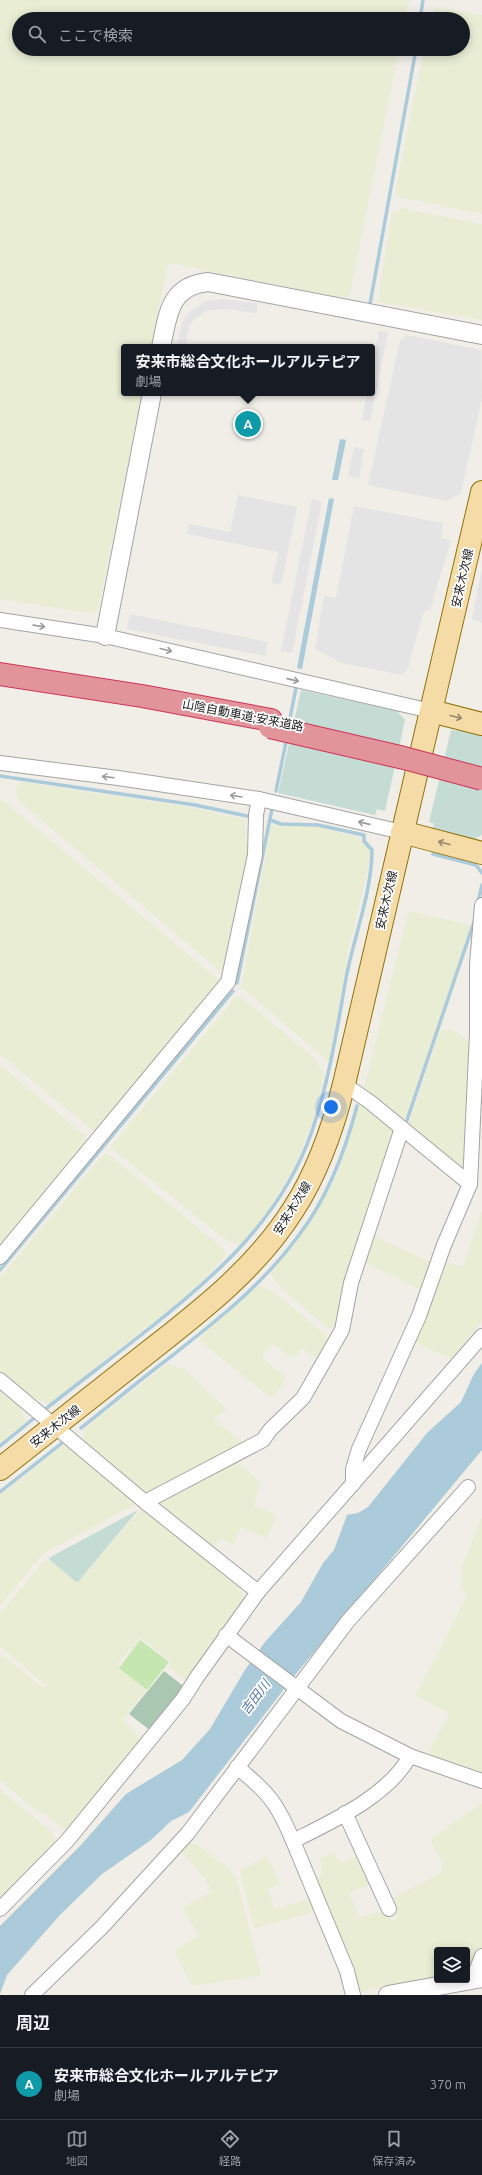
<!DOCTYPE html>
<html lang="ja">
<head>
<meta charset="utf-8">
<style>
	:root { --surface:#171b24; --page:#20242c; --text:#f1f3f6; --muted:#9ea1a6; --line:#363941; --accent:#8c9099 }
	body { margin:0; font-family:Ubuntu,"Noto Sans JP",sans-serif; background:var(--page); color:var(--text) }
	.controls { position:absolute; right:12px; bottom:12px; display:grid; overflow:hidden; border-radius:4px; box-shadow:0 2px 10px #0003 }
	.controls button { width:36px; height:36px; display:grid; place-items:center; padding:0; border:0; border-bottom:1px solid var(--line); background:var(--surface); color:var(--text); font:20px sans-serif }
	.you { position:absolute; left:331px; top:1107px; width:14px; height:14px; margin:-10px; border:3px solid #fff; border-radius:50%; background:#1a73e8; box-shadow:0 0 0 6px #1a73e833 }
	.badge { display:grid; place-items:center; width:26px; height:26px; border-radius:50%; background:var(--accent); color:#fff; font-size:13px; font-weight:700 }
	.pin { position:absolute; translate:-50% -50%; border:2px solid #fff; box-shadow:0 1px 4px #0006 }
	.popup { position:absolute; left:121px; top:344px; width:254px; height:52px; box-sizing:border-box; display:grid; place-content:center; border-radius:4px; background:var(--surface); filter:drop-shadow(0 1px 3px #0005); font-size:13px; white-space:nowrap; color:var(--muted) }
	.popup b { font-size:15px; color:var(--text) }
	.popup::after { content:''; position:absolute; left:50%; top:100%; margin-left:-8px; border:8px solid transparent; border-top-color:var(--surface) }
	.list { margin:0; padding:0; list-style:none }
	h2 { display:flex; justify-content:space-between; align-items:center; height:52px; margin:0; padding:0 16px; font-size:17px }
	h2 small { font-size:13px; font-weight:400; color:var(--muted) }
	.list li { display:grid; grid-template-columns:26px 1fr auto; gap:12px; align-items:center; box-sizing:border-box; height:72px; padding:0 16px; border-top:1px solid var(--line) }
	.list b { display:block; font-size:15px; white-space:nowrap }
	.list p { margin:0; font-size:13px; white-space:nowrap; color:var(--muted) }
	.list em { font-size:13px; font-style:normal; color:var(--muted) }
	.icon { flex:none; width:22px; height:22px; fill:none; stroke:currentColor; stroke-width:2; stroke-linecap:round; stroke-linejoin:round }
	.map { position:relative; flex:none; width:482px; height:1995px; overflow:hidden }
	.search { position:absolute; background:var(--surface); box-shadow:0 2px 10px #0003; left:12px; right:12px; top:12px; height:44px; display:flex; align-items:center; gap:10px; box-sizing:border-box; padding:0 14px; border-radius:22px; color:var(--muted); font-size:15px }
	.sheet { height:124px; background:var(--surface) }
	nav { display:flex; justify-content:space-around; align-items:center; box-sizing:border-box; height:56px; border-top:1px solid var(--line); background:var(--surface); font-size:11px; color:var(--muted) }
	nav a { display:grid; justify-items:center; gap:2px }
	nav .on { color:var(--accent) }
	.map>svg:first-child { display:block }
</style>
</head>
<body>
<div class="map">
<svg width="482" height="1995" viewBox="0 0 482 1995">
	<rect width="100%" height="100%" fill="#f0eee7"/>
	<g fill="#e8edd4">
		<path d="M0 0H409L405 19H19V49H399L350 294 344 298 168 263 151 347H124V393H142L98 610 94 614 0 599Z"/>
		<path d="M435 8 482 15V214L399 197 395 193 424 49H463V19H430Z"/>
		<path d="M400 208 482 224V320L378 302 392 212 395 210 399 211Z"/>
		<path d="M21 782 188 807 243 819 245 822 248 853 225 968 220 971 20 802 16 792 17 786Z"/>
		<path d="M0 798 219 980V986L95 1132 0 1054Z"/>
		<path d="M274 824 318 827 359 837 370 849V861L348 952 330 1058 328 1061 241 987 271 826Z"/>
		<path d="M411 911 469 925 471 928 405 1119 400 1120 364 1088 408 914Z"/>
		<path d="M241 997 314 1058 325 1075 313 1122 294 1168 268 1211 241 1244H236L222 1237 116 1152 112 1145 235 998Z"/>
		<path d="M444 1029 457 1032 469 1042 466 1168 462 1171 410 1128 409 1123 440 1031Z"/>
		<path d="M0 1065 85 1136 88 1142 0 1247Z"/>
		<path d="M360 1103 398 1129 336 1327 333 1329 328 1328 282 1289 270 1274 310 1223 338 1173Z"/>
		<path d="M104 1154H108L224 1249 225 1256 208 1275 176 1304 50 1403H46L26 1394 0 1372V1278Z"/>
		<path d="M482 1211V1321L453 1357H448L413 1342 444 1262 463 1267Z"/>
		<path d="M371 1236 430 1261 433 1266 421 1290 362 1261Z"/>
		<path d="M259 1285 274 1292 327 1336V1346L318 1359 302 1348 292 1359 274 1345H271L263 1354V1358L285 1377V1380L273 1397H270L200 1341V1337Z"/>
		<path d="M167 1364 184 1369 225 1408V1411L215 1417V1420L243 1443 147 1494 85 1443 83 1430Z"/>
		<path d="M0 1390 20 1407 26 1422 0 1443Z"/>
		<path d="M63 1445H66L132 1499 134 1505 43 1554 0 1605V1495Z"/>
		<path d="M236 1461 260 1482 254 1506 276 1515 267 1539 241 1527 232 1546 222 1538 213 1547 158 1504V1501Z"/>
		<path d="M142 1508 206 1557 237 1585 243 1595 242 1604 186 1680 169 1668 171 1661 140 1638 117 1665 146 1690 123 1720 141 1739 72 1826 68 1831 65 1830 44 1813H39L0 1780V1653L43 1688 47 1686 0 1646V1614L44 1561 50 1560 75 1582H78Z"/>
		<path d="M482 1517V1777L431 1755 429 1751 449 1715 447 1712 416 1696 467 1596V1593L461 1589 462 1567Z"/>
		<path d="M0 1790 53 1833 55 1841 54 1845 0 1900Z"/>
		<path d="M482 1803V1948L473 1972 467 1973V1950H437V1978L357 1992 315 1877 323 1873 320 1858 333 1853 340 1863 359 1855 373 1883 349 1893 359 1918 385 1909 393 1921 398 1918 391 1904 392 1898 441 1873 443 1863 431 1841 432 1838Z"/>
		<path d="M187 1842 196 1844 228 1868 236 1877 261 1974 259 1976 192 1986 175 1951 198 1935 183 1907 212 1892 205 1878 181 1851Z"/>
		<path d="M267 1856 280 1884 268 1889 274 1906 277 1908 311 1899 316 1911 257 1928 254 1927 240 1871Z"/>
	</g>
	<path fill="#c6e6b1" d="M140 1640 169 1662 147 1690 119 1668Z"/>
	<g fill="#c5dcd4">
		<path d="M301 690 397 711 405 720 385 811 377 809 375 815 278 793Z"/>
		<path d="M457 726 482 732V835L468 842 431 832 434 824 429 822 451 730 456 731Z"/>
		<path d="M138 1510 78 1582H76L50 1560 49 1558 56 1554Z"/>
	</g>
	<path fill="#aac7b1" d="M164 1671 186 1688 151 1731 129 1714Z"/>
	<g fill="#e4e4e4">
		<path d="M223 299 257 303V312L254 313 228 309 208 310 193 320 189 328 186 346 177 344 182 323 191 310 206 301Z"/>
		<path d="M379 331 388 332 370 421 362 420 367 393H372V369Z"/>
		<path d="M407 335 481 350 482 398 461 493 447 501 368 485 400 341Z"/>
		<path d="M354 447 364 449 359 478 348 476Z"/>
		<path d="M238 495 297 507 281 585 272 583 278 552 187 534 189 524 230 532Z"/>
		<path d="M312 499 322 502 292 653 281 651Z"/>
		<path d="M354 506 443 523 441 538 451 540 430 610 424 611 408 667 403 675 342 663 315 649 324 596 336 598Z"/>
		<path d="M482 568V623L472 619Z"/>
		<path d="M130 614 268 642 265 656 127 629Z"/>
	</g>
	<g fill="#abcada">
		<path d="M340 439 346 440 338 480H332Z"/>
		<path d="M329 498 334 499 302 669 297 668Z"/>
		<path d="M482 1363V1450L295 1675 189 1812 171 1821 151 1840 102 1874 59 1916 7 1975 0 1994V1926L81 1845 126 1794 182 1760 210 1729 245 1670 265 1642 301 1602 323 1563 334 1550 347 1515 358 1513 368 1507 427 1433 461 1402 474 1374Z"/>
	</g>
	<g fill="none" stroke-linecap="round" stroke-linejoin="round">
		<g stroke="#abcada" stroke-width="3.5">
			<path d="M420 19 423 0"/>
			<path d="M370 304 416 49"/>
			<path d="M289 723 296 688"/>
			<path d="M0 776 195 805 247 816"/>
			<path d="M276 791 287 737"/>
			<path d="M433 854 476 865 482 873"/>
			<path d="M478 902 482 885"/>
			<path d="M237 983 272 809"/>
			<path d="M405 1126 474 922"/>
			<path d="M0 1270 233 991"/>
			<path d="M43 1411C77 1384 112 1358 146 1331 216 1276 282 1218 312 1131 329 1081 337 1030 346 978 354 937 372 891 372 850L364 841V835L318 825 281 824 270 820"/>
			<path d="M81 1428C109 1406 136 1383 164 1362 214 1323 262 1286 299 1235 328 1197 345 1152 357 1106"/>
			<path d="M0 1446 38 1415"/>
			<path d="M0 1492 62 1443"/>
		</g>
		<g stroke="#a4a4a4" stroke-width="16">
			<g id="minor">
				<path d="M0 620 105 636 431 711"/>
				<path d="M0 763 118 778 259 799 402 832"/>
				<path d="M344 1084 370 1102 470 1184"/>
				<path d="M0 1257 228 982 255 855 256 815 259 799"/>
				<path d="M0 1380 145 1502 258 1592"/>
				<path d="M353 1484V1469L359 1449 419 1316 444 1245 470 1184 477 1033V964L482 905"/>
				<path d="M145 1502 263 1440 270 1430 303 1398 342 1330 351 1283 402 1128"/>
				<path d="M226 1635 341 1721 410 1756C388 1796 333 1821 293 1841L347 1971 353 1995"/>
				<path d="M410 1756 482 1781"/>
				<path d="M237 1767C269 1793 277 1803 293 1841"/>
				<path d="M345 1813 389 1909"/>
				<path d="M0 1909 67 1841 183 1699 197 1677 258 1592 482 1336"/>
				<path d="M473 1979 482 1956"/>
				<path d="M32 1995 102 1927 188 1833 348 1621 468 1487"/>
			</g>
		</g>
		<g stroke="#a4a4a4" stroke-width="20">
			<g id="tertiary">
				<path d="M161 347C168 315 169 286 208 282L482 335"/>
				<path d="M105 636 152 393"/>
				<path d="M388 1995 482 1978"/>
			</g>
		</g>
		<g stroke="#90720b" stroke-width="24">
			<g id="primary">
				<path d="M431 711 482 724"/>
				<path d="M402 832 482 853"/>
				<path d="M0 1469C47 1432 95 1394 142 1357 198 1313 255 1270 293 1210 318 1172 333 1128 344 1084L482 492"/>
			</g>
		</g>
		<g stroke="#ce3359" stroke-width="24">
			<path id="motorway" d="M0 674 142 696 271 720"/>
		</g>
		<use href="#minor" stroke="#fff" stroke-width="14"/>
		<use href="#tertiary" stroke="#fff" stroke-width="18"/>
		<use href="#primary" stroke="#f5dba6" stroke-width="22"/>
		<use href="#motorway" stroke="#e1959b" stroke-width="22"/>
		<g stroke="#ce3359" stroke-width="24" stroke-linecap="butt">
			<path id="motorway-bridge" d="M270 727 404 758 482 779"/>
		</g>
		<use href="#motorway-bridge" stroke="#e1959b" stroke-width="22"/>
	</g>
	<defs><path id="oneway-shaft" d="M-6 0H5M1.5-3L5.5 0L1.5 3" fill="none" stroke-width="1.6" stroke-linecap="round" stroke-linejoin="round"/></defs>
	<g stroke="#9b9b9b">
		<use href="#oneway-shaft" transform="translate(39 626) rotate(8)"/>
		<use href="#oneway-shaft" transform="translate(166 650) rotate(14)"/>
		<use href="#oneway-shaft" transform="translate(293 680) rotate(13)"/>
		<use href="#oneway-shaft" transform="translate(108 777) rotate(-173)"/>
		<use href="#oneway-shaft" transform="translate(236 796) rotate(-171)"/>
		<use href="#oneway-shaft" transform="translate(364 823) rotate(-167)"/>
	</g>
	<g stroke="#95876a">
		<use href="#oneway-shaft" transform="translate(456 717) rotate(14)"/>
		<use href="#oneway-shaft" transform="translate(444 843) rotate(-165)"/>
	</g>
	<g text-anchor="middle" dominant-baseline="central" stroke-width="3.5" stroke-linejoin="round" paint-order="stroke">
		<g font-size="12" fill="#202020" stroke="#fff">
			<text transform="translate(462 578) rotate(-77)">安来木次線</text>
			<text transform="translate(243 715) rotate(11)">山陰自動車道;安来道路</text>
			<text transform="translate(386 900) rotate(-77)">安来木次線</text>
			<text transform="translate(292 1208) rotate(-58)">安来木次線</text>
			<text transform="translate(55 1426) rotate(-38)">安来木次線</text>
		</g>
		<g font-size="13" font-style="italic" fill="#5375a9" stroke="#fff">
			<text transform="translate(255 1697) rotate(-53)">吉田川</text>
		</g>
	</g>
</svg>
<div class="controls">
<button><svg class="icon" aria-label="layers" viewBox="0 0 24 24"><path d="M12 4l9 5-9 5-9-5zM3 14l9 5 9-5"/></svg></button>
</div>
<div class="you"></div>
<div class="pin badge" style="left:248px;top:424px;background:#0f9aa8">A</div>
<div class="popup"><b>安来市総合文化ホールアルテピア</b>劇場</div>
<div class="search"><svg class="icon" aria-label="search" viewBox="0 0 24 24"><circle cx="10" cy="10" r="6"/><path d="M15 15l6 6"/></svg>ここで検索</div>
</div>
<section class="sheet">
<h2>周辺<small></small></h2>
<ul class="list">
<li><span class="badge" style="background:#0f9aa8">A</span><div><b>安来市総合文化ホールアルテピア</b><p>劇場</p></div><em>370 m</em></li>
</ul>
</section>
<nav>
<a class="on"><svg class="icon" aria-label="map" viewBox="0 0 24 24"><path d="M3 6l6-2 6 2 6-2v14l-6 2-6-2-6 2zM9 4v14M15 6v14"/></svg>地図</a>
<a><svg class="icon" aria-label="directions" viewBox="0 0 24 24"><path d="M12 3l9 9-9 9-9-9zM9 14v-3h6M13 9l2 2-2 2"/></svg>経路</a>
<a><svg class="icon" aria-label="saved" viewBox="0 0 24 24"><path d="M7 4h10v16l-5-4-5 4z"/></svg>保存済み</a>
</nav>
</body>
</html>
